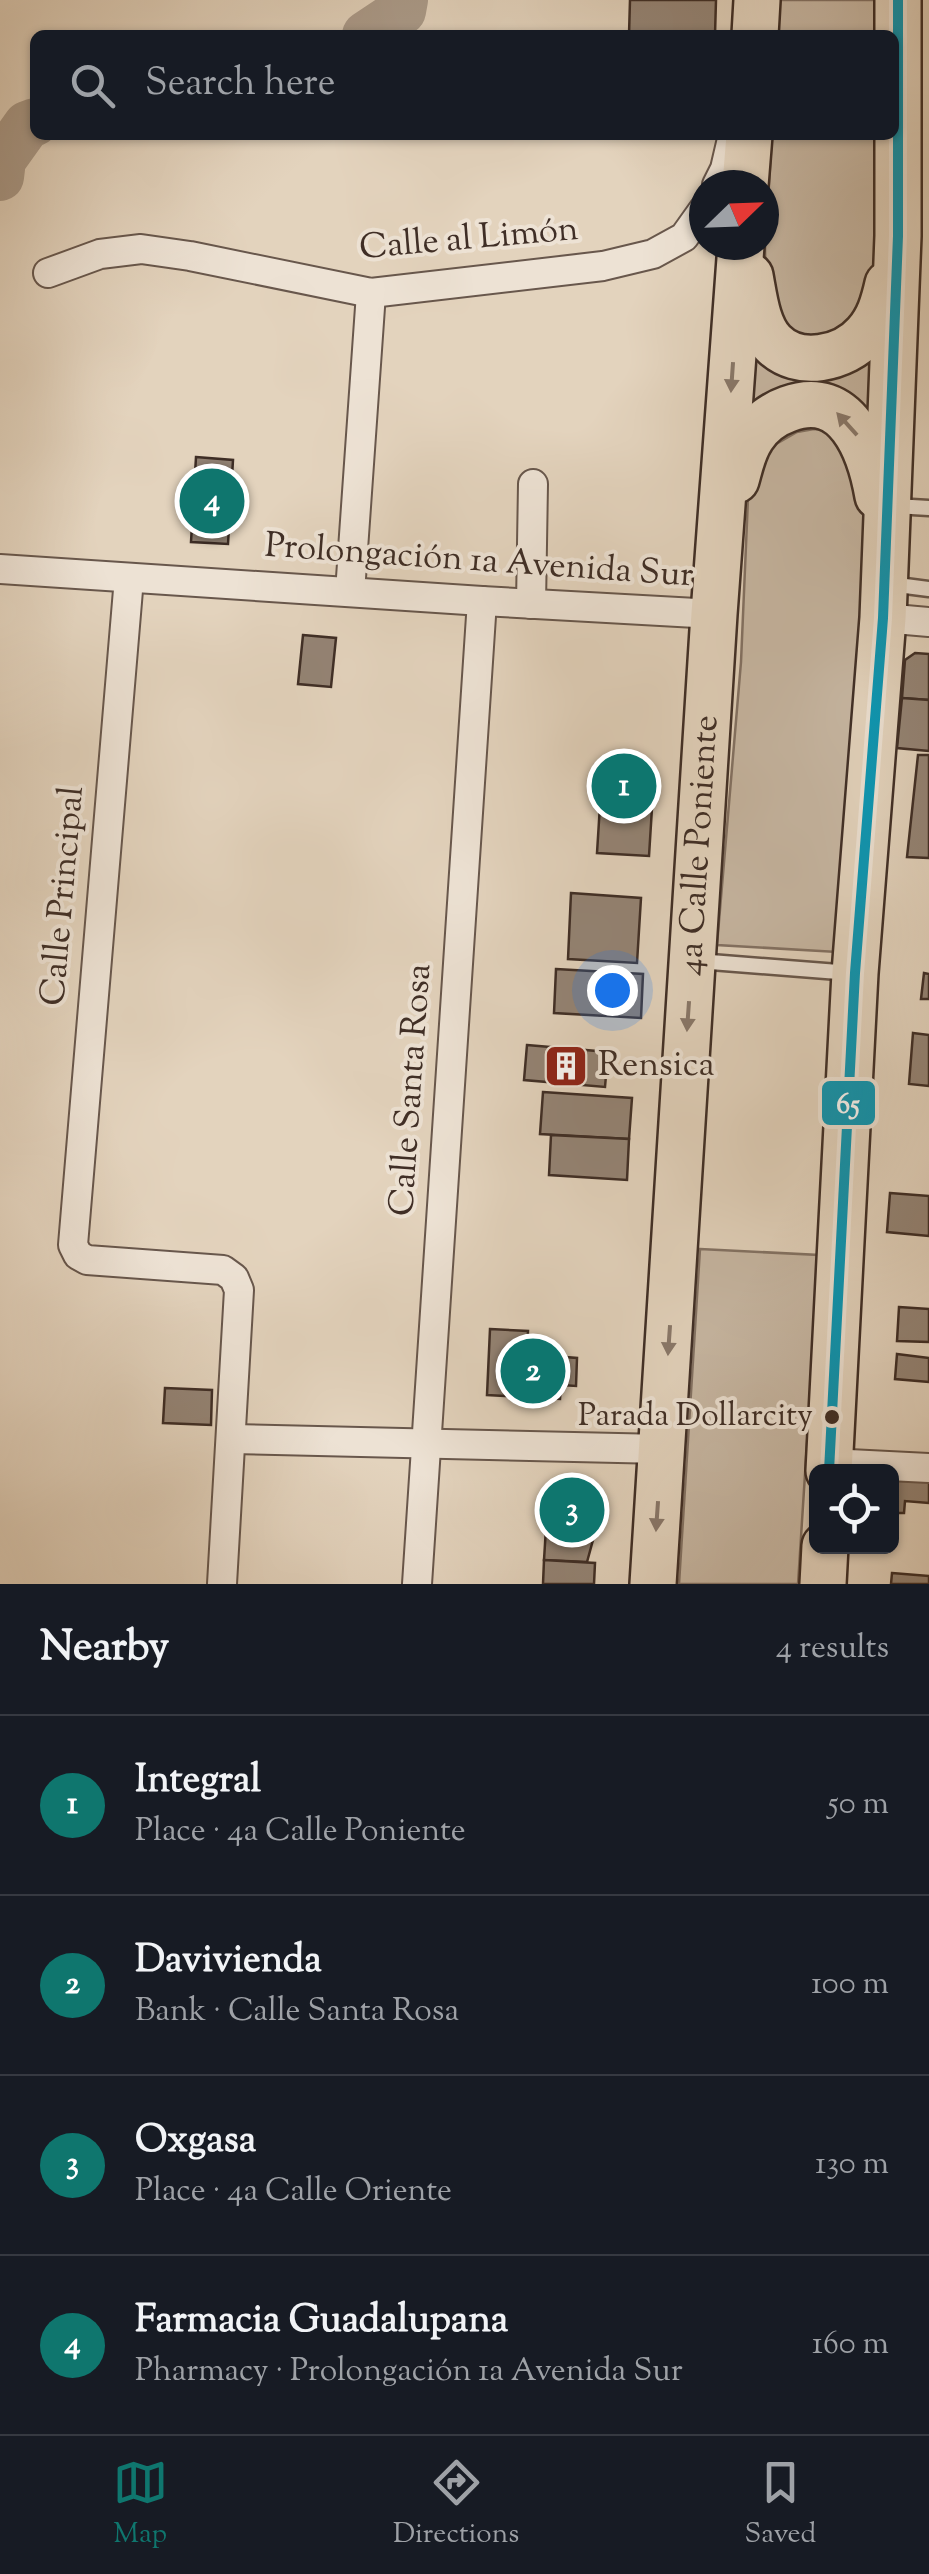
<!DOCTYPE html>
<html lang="en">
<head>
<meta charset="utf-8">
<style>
	:root { --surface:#171b24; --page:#20242c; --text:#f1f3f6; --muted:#9ea1a6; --line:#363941; --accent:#0f766e }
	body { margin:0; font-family:"Sorts Mill Goudy",serif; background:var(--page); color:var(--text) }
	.controls { position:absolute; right:30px; bottom:30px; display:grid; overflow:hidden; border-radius:15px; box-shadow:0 2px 8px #0004 }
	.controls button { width:90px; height:90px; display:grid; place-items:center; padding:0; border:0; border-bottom:2px solid var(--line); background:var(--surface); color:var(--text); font:50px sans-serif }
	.compass { position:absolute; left:689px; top:170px; width:90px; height:90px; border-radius:50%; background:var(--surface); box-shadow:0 2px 8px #0004; rotate:67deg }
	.you { position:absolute; left:612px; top:990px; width:35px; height:35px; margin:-25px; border:8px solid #fff; border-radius:50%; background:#1a73e8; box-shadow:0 0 0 15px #1a73e833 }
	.badge { display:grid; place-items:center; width:65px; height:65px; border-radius:50%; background:var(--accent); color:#fff; font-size:32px; font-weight:700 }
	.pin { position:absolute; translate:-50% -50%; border:5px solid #fff; box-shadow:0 2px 10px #0006 }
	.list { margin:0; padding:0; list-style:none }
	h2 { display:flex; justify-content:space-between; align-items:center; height:130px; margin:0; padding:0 40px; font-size:42px }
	h2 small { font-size:32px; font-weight:400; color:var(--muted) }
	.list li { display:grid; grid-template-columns:65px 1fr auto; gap:30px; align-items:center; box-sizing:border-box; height:180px; padding:0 40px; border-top:2px solid var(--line) }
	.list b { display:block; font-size:38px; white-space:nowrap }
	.list p { margin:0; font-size:32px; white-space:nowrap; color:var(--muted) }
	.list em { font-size:32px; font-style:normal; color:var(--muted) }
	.icon { flex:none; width:55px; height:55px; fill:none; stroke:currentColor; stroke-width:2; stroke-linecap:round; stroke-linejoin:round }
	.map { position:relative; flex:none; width:929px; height:1584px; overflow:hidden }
	.search { position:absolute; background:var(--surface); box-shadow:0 2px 8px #0004; left:30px; right:30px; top:30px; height:110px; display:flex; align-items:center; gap:25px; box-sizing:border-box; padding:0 35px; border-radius:15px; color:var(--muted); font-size:38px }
	.sheet { height:850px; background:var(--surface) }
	nav { display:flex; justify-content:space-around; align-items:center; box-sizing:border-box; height:140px; border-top:2px solid var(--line); background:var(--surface); font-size:28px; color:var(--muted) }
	nav a { display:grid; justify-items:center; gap:5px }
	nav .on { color:var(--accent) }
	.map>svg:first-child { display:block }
</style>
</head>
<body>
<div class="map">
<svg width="929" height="1584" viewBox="0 0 929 1584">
	<rect width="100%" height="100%" fill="#e3d3bd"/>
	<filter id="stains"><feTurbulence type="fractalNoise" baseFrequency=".002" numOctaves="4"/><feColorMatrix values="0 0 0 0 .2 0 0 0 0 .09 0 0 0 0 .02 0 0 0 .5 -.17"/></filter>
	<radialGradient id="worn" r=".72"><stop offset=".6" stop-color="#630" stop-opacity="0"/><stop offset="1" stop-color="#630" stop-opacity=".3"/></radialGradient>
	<g fill="#c7b7a3" stroke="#837264" stroke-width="2.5">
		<path d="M780 0H884L883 35H778Z"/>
		<path d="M772 135H880L877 285 829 348 780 336 766 293 765 249Z"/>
		<path d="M753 339 877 342 870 430 752 419Z"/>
		<path d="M814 429 828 431 856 460 865 529 857 680 837 952 717 945 741 662 749 475 771 447 797 432Z"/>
		<path d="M700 1249 819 1255 798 1584H679Z"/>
	</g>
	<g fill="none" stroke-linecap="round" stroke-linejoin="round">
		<g stroke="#ab9b8a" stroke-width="48">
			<path d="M366 35 402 11 404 0"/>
			<path d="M0 177 2 160 27 125 35 122"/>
		</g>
	</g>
	<g fill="#948475" stroke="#3f2e26" stroke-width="2.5">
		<path d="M630 0H716L715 35H629Z"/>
		<path d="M196 457 233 460 228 544 191 542Z"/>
		<path d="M303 635 336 638 331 687 298 684Z"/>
		<path d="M915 653 929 654V700L902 698 905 660Z"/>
		<path d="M902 698 929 700V751L897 748Z"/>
		<path d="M918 755H929V858L907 857Z"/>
		<path d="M595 765 655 769 652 808 593 802Z"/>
		<path d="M600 805 652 808 649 856 597 853Z"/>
		<path d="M571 893 641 898 637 963 568 959Z"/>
		<path d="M556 969 643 974 641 1018 554 1013Z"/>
		<path d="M924 973 929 974V999H921Z"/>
		<path d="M913 1033 929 1035V1086L909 1084Z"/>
		<path d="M527 1045 608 1052 605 1087 524 1080Z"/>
		<path d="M543 1092 632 1098 629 1139 540 1134Z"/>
		<path d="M551 1135 629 1139 627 1180 549 1175Z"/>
		<path d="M890 1193 929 1196V1236L887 1232Z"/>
		<path d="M899 1307 929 1309V1342L897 1341Z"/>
		<path d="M490 1329 528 1331 527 1354 577 1358 576 1386 561 1385 560 1399 487 1395Z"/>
		<path d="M897 1354 929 1358V1382L895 1379Z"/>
		<path d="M165 1388 212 1390 211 1425 163 1423Z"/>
		<path d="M892 1474 929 1475V1503L905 1501 904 1513H892Z"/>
		<path d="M548 1488 598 1492 596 1529 546 1528Z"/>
		<path d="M546 1528 596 1529 587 1562 544 1560Z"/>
		<path d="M544 1560 595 1563 594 1584H543Z"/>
		<path d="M892 1573 929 1576V1584H891Z"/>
	</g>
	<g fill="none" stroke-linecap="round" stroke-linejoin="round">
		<g stroke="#68574c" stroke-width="19">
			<g id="service">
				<path d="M895 506 929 508"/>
				<path d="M890 584 929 589"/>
				<path d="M698 961 851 973"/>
			</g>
		</g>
		<g stroke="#68574c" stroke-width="32">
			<g id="minor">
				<path d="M717 185 725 169 732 139"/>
				<path d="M48 273 100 254 141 249 190 256 371 293 603 266 653 254 684 237 704 209"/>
				<path d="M0 569 482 601 714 614"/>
				<path d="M129 578 73 1245 78 1255 87 1260 223 1270 234 1278 239 1290 222 1584"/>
				<path d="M350 592 371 293"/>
				<path d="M531 604 533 484"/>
				<path d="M883 618 929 622"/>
				<path d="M232 1439 662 1449"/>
				<path d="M829 1463 929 1468"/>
				<path d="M417 1584 482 601"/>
			</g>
		</g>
		<g stroke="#3f2e26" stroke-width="50">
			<g id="trunk">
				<path d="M755 35 757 0"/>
				<path d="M745 185 749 135"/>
				<path d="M750 276C754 297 757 327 773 343 798 369 844 359 866 334 879 320 884 302 888 284"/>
				<path d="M736 480C740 466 743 450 752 437 760 424 774 414 788 409 847 387 870 450 878 496"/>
				<path d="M829 1471 855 973 883 618 898 236V0"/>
				<path id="s1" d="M653 1584 714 614 741 245"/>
				<path d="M823 1584 825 1546"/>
			</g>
		</g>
		<use href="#service" stroke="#ede2d4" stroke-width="14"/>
		<use href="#minor" stroke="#ede2d4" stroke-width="28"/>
		<use href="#trunk" stroke="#e3d3bd" stroke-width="45"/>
		<g stroke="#ede2d4" stroke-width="18">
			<path id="bus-1" d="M829 1471 855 973 883 618 898 236V0"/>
		</g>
		<use href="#bus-1" stroke="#0997b5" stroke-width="10"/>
	</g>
	<defs><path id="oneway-solid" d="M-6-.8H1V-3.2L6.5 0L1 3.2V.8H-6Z" transform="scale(2.5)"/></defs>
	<g fill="#89786a">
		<use href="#oneway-solid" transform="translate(732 377) rotate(94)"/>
		<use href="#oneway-solid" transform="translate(847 424) rotate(-132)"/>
		<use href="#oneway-solid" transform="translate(688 1016) rotate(94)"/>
		<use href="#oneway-solid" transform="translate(669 1340) rotate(94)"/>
		<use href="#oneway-solid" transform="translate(657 1516) rotate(94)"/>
	</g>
	<defs>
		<g id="building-square" transform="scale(2.25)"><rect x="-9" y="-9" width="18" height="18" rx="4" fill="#8f2418" stroke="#ede2d4"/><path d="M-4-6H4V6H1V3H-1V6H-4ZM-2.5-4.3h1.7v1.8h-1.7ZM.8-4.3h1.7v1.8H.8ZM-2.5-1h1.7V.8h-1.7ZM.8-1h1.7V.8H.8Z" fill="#fff"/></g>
	</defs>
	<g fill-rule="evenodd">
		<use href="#building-square" x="566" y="1066"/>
	</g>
	<circle fill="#3f2e26" stroke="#ede2d4" stroke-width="4" cx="832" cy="1417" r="9"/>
	<g text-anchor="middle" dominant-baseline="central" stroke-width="8" stroke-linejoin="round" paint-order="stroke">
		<g font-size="32" fill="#3f2e26" stroke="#ede2d4" text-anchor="end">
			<text x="813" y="1417">Parada Dollarcity</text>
		</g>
		<g font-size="35" fill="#3f2e26" stroke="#ede2d4">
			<text transform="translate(469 240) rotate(-5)">Calle al Limón</text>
			<text transform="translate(479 562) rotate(4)">Prolongación 1a Avenida Sur</text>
			<text stroke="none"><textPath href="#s1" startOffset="740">4a Calle Poniente</textPath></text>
			<text transform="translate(64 896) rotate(-85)">Calle Principal</text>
			<text transform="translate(412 1090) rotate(-86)">Calle Santa Rosa</text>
		</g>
		<g font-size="35" fill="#3f2e26" stroke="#ede2d4" text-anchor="start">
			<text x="598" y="1066">Rensica</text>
		</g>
	</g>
	<rect stroke="#ede2d4" stroke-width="4" x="820" y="1079" width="57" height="48" rx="10" fill="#0997b5"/>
	<g font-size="28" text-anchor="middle" font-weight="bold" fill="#fff">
		<text x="848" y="1113">65</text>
	</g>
	<rect width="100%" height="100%" filter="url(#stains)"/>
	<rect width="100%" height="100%" fill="url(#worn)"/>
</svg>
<div class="controls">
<button><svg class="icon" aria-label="locate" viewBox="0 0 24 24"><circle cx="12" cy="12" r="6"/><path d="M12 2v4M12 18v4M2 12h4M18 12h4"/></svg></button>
</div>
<svg class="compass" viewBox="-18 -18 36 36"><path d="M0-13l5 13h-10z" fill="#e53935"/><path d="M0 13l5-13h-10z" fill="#9ea1a6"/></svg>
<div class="you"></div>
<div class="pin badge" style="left:624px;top:786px">1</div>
<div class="pin badge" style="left:533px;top:1371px">2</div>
<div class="pin badge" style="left:572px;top:1510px">3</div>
<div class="pin badge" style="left:212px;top:501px">4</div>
<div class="search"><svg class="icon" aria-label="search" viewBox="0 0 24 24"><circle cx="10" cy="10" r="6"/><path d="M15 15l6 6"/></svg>Search here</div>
</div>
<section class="sheet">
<h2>Nearby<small>4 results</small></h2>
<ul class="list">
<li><span class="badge">1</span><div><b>Integral</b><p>Place · 4a Calle Poniente</p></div><em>50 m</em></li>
<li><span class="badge">2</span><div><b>Davivienda</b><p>Bank · Calle Santa Rosa</p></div><em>100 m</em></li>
<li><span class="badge">3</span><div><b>Oxgasa</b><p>Place · 4a Calle Oriente</p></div><em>130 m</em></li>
<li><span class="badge">4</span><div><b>Farmacia Guadalupana</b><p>Pharmacy · Prolongación 1a Avenida Sur</p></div><em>160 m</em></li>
</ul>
</section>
<nav>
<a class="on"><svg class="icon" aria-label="map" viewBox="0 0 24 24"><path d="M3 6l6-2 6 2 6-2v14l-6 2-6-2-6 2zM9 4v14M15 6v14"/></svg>Map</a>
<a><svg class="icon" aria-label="directions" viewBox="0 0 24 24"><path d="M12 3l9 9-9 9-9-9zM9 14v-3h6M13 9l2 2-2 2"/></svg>Directions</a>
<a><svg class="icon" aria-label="saved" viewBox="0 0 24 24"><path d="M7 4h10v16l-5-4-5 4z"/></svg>Saved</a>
</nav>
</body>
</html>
